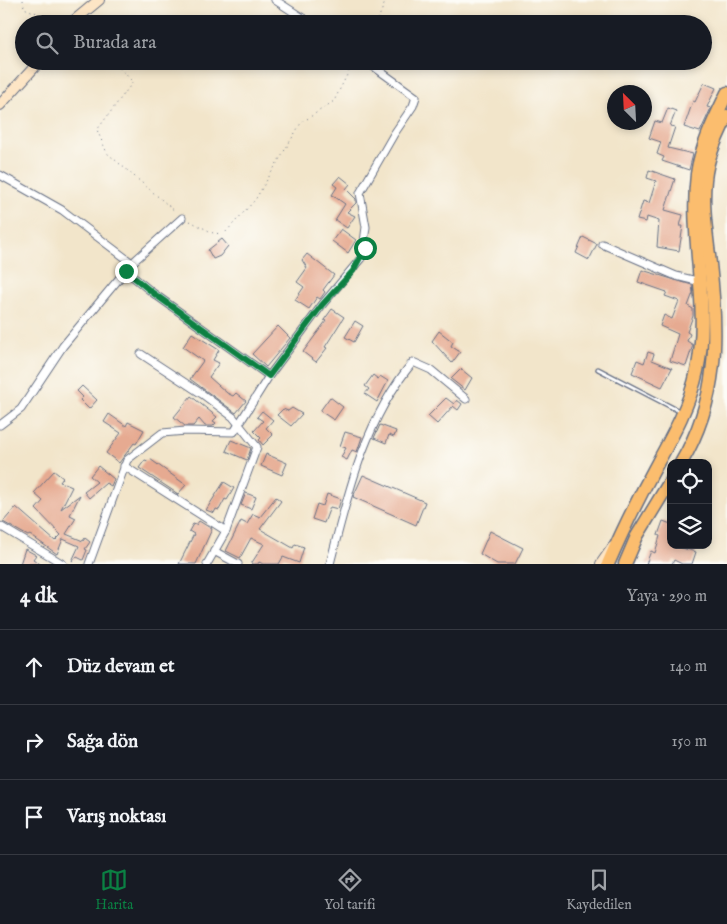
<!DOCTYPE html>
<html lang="tr">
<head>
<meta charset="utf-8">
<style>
	:root { --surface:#171b24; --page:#20242c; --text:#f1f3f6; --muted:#9ea1a6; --line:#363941; --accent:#0b8043 }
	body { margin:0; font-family:"IM FELL English",serif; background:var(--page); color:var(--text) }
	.controls { position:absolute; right:15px; bottom:15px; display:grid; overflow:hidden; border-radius:10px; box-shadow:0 2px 8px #0003 }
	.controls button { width:45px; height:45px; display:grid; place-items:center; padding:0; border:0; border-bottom:1px solid var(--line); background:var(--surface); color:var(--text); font:25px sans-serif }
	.compass { position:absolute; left:607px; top:85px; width:45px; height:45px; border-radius:50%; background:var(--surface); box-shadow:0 2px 8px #0003; rotate:336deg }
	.stop { position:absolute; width:15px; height:15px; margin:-11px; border:4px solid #0b8043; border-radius:50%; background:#fff }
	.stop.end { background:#0b8043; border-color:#fff; box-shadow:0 1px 5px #0008 }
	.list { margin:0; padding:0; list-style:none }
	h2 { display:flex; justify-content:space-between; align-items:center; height:65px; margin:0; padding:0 20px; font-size:21px }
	h2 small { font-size:16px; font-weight:400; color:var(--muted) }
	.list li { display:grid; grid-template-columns:32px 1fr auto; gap:15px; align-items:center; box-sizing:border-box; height:75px; padding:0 20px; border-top:1px solid var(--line) }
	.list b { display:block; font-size:19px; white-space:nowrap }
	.list em { font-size:16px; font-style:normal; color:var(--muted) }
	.icon { flex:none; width:28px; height:28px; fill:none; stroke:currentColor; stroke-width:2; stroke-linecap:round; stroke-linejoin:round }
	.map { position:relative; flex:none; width:727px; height:564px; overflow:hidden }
	.search { position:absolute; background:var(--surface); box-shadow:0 2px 8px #0003; left:15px; right:15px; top:15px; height:55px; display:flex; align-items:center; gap:12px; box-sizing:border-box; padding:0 18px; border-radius:28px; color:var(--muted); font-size:19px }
	.sheet { height:290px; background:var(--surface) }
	nav { display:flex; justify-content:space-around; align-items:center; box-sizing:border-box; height:70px; border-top:1px solid var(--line); background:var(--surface); font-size:14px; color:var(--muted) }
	nav a { display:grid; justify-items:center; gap:2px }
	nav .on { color:var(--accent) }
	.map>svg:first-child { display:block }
</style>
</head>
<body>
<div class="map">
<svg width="727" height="564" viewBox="0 0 727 564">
	<rect width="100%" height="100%" fill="#fdfcf7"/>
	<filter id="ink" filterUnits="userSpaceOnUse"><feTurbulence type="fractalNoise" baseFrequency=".02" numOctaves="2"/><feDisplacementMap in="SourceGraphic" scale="10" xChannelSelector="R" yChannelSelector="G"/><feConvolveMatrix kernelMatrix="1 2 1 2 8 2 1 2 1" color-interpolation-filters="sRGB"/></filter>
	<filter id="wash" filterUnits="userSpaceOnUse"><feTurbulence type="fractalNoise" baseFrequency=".0096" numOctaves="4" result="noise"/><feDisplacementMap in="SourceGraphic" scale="20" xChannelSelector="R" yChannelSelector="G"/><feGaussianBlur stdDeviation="1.12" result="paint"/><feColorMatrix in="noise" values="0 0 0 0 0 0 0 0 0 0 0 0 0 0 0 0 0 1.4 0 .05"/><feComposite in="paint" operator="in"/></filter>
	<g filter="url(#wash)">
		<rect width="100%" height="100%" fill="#f2e5ca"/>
		<g id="blocks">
			<g fill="#e6aa91">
				<path d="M704 83 716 88 707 107 711 108 700 132 684 127 693 101 695 102Z"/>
				<path d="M668 108 676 111 670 126 675 127 668 148 693 154 689 170 662 161 664 157 657 154 661 142 649 138 655 121 662 123Z"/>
				<path d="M649 170 675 179 665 210 683 215 680 226H683L679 251 657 247 659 221 647 217 646 222 637 220 643 201 649 203 656 181 647 178Z"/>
				<path d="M340 176 350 184 346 189 356 199V203L347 212 355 216 347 228 335 220 345 204 332 195 337 187 333 184Z"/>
				<path d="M341 229 356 240 348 253 332 241Z"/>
				<path d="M583 237 597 244 589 260 576 253Z"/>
				<path d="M222 239 228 246 220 256 213 259 208 250Z"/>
				<path d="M307 254 334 275 323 290 325 292 320 299 317 297 309 309 295 300 304 287 297 282 307 268 302 260Z"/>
				<path d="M642 270 692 285 693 293 688 306 693 309V316L687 332 690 334 687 341 693 345 686 366 670 361 678 334 660 326 664 315 672 319 679 301 665 296 667 292 638 282Z"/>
				<path d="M332 309 344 317 325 347 327 348 316 362 303 352 326 321 324 320Z"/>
				<path d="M355 321 363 326 354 342 345 337Z"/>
				<path d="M278 326 290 338 266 367 252 354Z"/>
				<path d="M439 331 453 342 451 346 460 352 452 363 432 341Z"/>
				<path d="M192 333 219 350 213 360 219 363 209 377 227 393 233 396 236 393 246 401 236 413 190 379 203 361 183 347Z"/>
				<path d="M648 352 654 354 652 360 672 368 662 387 632 373 637 360 644 363Z"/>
				<path d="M461 369 472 378 465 390 451 379Z"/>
				<path d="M373 375 378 379 380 376 388 381 377 402 365 394 369 389 365 386Z"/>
				<path d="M82 386 97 400 89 409 80 400 83 397 77 391Z"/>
				<path d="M191 396 217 417 213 421 216 423 213 426H205L199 419 193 426H185L174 417Z"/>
				<path d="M330 397 343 407 334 420 320 411Z"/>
				<path d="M446 398 454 404 457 400 462 404 458 410 453 406 437 424 428 416Z"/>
				<path d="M292 408 302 414 291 426 277 415 283 409 288 411Z"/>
				<path d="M262 411 273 420 266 428 273 435 263 445 259 440 261 438 254 431 263 421 257 417Z"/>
				<path d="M109 414 126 426 128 422 144 430 136 444 134 443 119 463 106 453 121 433 104 422Z"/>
				<path d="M380 425 396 431 394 437 389 435 386 443 374 438Z"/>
				<path d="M345 432 362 437 357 452 352 450 347 460 341 457 346 448 340 446Z"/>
				<path d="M231 440 251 448 247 460 226 451Z"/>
				<path d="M266 454 287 463 282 475 261 466Z"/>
				<path d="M150 459 186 485 178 494 139 468 145 460 148 461Z"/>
				<path d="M98 466 114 479 111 486 106 483 89 498 84 492 97 482 90 476Z"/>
				<path d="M54 471 63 478 60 482 72 487 61 509 80 495 70 515 76 518 66 534 83 541 85 538 90 542 85 549 87 550 83 560 77 557 72 561 79 546 63 539 57 554 30 535 28 536 3 522 16 507 55 541 61 535 36 509 43 501 34 493Z"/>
				<path d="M363 475 425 502 416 525 353 497Z"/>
				<path d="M224 482 234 488 227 500 225 499 219 510 216 509 214 513 206 510Z"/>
				<path d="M246 493 256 497 251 509 241 505Z"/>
				<path d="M327 494 341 499 338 509 330 507 324 523 312 519 317 504 323 506Z"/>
				<path d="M276 497 281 501 260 529 293 548 295 544 304 547 299 563 283 557 279 564H263L259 562 258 564H251L264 544 251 538 240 558 226 551 241 521 247 524 253 514 260 517Z"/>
				<path d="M199 521 212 529 196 564H179L194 534 189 531 193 524 196 525Z"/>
				<path d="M663 521 671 524V545L696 552 692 564H682L674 560 672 564H646L651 551 655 553 660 536 658 535Z"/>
				<path d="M490 531 523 548 515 564H497L480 554Z"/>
				<path d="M25 549 36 555 33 559 40 564H20Z"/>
			</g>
		</g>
	</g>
	<g filter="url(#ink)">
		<use href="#blocks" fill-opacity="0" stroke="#666f84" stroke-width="1"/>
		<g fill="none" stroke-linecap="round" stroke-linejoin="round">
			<g stroke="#666f84" stroke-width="5.5">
				<path id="lane" d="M598 369 681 412"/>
			</g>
			<g stroke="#666f84" stroke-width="9">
				<g id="street">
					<path d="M275 0 312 24"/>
					<path d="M0 175 62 210 132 263"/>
					<path d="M602 244 676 276 701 282"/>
					<path d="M126 271 153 293 269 376"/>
					<path d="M141 354 202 394 233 417 257 447 226 531 207 564"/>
					<path d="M0 425 21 409 63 346 132 263 182 218"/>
					<path d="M124 466 226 531"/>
					<path d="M0 526 63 564"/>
					<path d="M214 551 238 564"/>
					<path d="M89 564 127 460 162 433 186 431 234 432 269 376 322 305 362 257 366 227 360 193 394 134 413 106 416 97 366 61"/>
					<path d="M330 564C348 493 365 419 413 362L431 370 466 399"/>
				</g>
			</g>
			<g stroke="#666f84" stroke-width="12">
				<g id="secondary">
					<path d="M70 24 99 0"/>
					<path d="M0 105 40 61"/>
					<path d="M601 564 613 547"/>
				</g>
			</g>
			<g stroke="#666f84" stroke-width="15">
				<g id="highway">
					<path d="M681 463C719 399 718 335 710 264 707 236 702 208 705 180 707 157 717 137 727 116"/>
					<path d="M608 564C623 529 640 495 658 462 674 433 690 404 697 371 711 306 689 240 697 174 701 146 715 118 727 93"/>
					<path d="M625 564 637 536 671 480"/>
				</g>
			</g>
			<g stroke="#666f84" stroke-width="1" stroke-dasharray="1 4" stroke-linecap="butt">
				<path d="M23 0 24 8 61 23"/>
				<path d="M376 24 386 0"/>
				<path d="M113 61 133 82 97 130 107 153 176 212"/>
				<path d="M190 221 213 233 224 234 255 200 301 123 334 101 354 61"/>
			</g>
			<use href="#lane" stroke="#fff" stroke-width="3"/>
			<use href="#street" stroke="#fff" stroke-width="7"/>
			<use href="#secondary" stroke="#fde5c5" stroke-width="10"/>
			<use href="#highway" stroke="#fbbd6e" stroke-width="12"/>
		</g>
	</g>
	<g fill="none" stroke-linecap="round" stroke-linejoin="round" filter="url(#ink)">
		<path stroke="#0b8043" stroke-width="6" d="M126 271 153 293 269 376 322 305 353 271 365 248"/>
	</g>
</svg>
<div class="controls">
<button><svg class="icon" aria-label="locate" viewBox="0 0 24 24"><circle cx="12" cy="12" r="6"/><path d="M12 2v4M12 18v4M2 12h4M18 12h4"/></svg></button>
<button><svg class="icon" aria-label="layers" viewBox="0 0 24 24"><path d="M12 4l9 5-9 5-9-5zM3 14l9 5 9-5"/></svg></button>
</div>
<svg class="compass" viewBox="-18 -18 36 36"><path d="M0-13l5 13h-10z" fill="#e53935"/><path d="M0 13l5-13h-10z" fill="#9ea1a6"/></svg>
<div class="stop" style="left:365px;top:248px"></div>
<div class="stop end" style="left:126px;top:271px"></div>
<div class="search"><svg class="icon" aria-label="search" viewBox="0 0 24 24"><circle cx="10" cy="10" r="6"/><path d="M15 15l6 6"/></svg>Burada ara</div>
</div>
<section class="sheet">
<h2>4 dk<small>Yaya · 290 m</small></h2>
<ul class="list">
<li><svg class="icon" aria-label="ahead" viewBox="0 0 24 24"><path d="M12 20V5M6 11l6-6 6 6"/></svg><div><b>Düz devam et</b></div><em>140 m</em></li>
<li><svg class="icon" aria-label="right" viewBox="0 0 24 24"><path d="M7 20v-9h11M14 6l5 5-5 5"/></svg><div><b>Sağa dön</b></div><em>150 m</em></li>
<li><svg class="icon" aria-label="arrive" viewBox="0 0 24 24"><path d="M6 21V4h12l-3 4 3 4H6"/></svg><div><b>Varış noktası</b></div></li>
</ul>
</section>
<nav>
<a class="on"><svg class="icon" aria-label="map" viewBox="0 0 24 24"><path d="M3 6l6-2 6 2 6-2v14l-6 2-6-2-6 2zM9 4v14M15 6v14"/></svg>Harita</a>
<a><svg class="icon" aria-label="directions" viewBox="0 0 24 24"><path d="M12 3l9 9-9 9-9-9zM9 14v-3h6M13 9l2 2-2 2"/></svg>Yol tarifi</a>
<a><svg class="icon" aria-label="saved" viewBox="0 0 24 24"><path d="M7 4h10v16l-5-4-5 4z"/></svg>Kaydedilen</a>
</nav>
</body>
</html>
